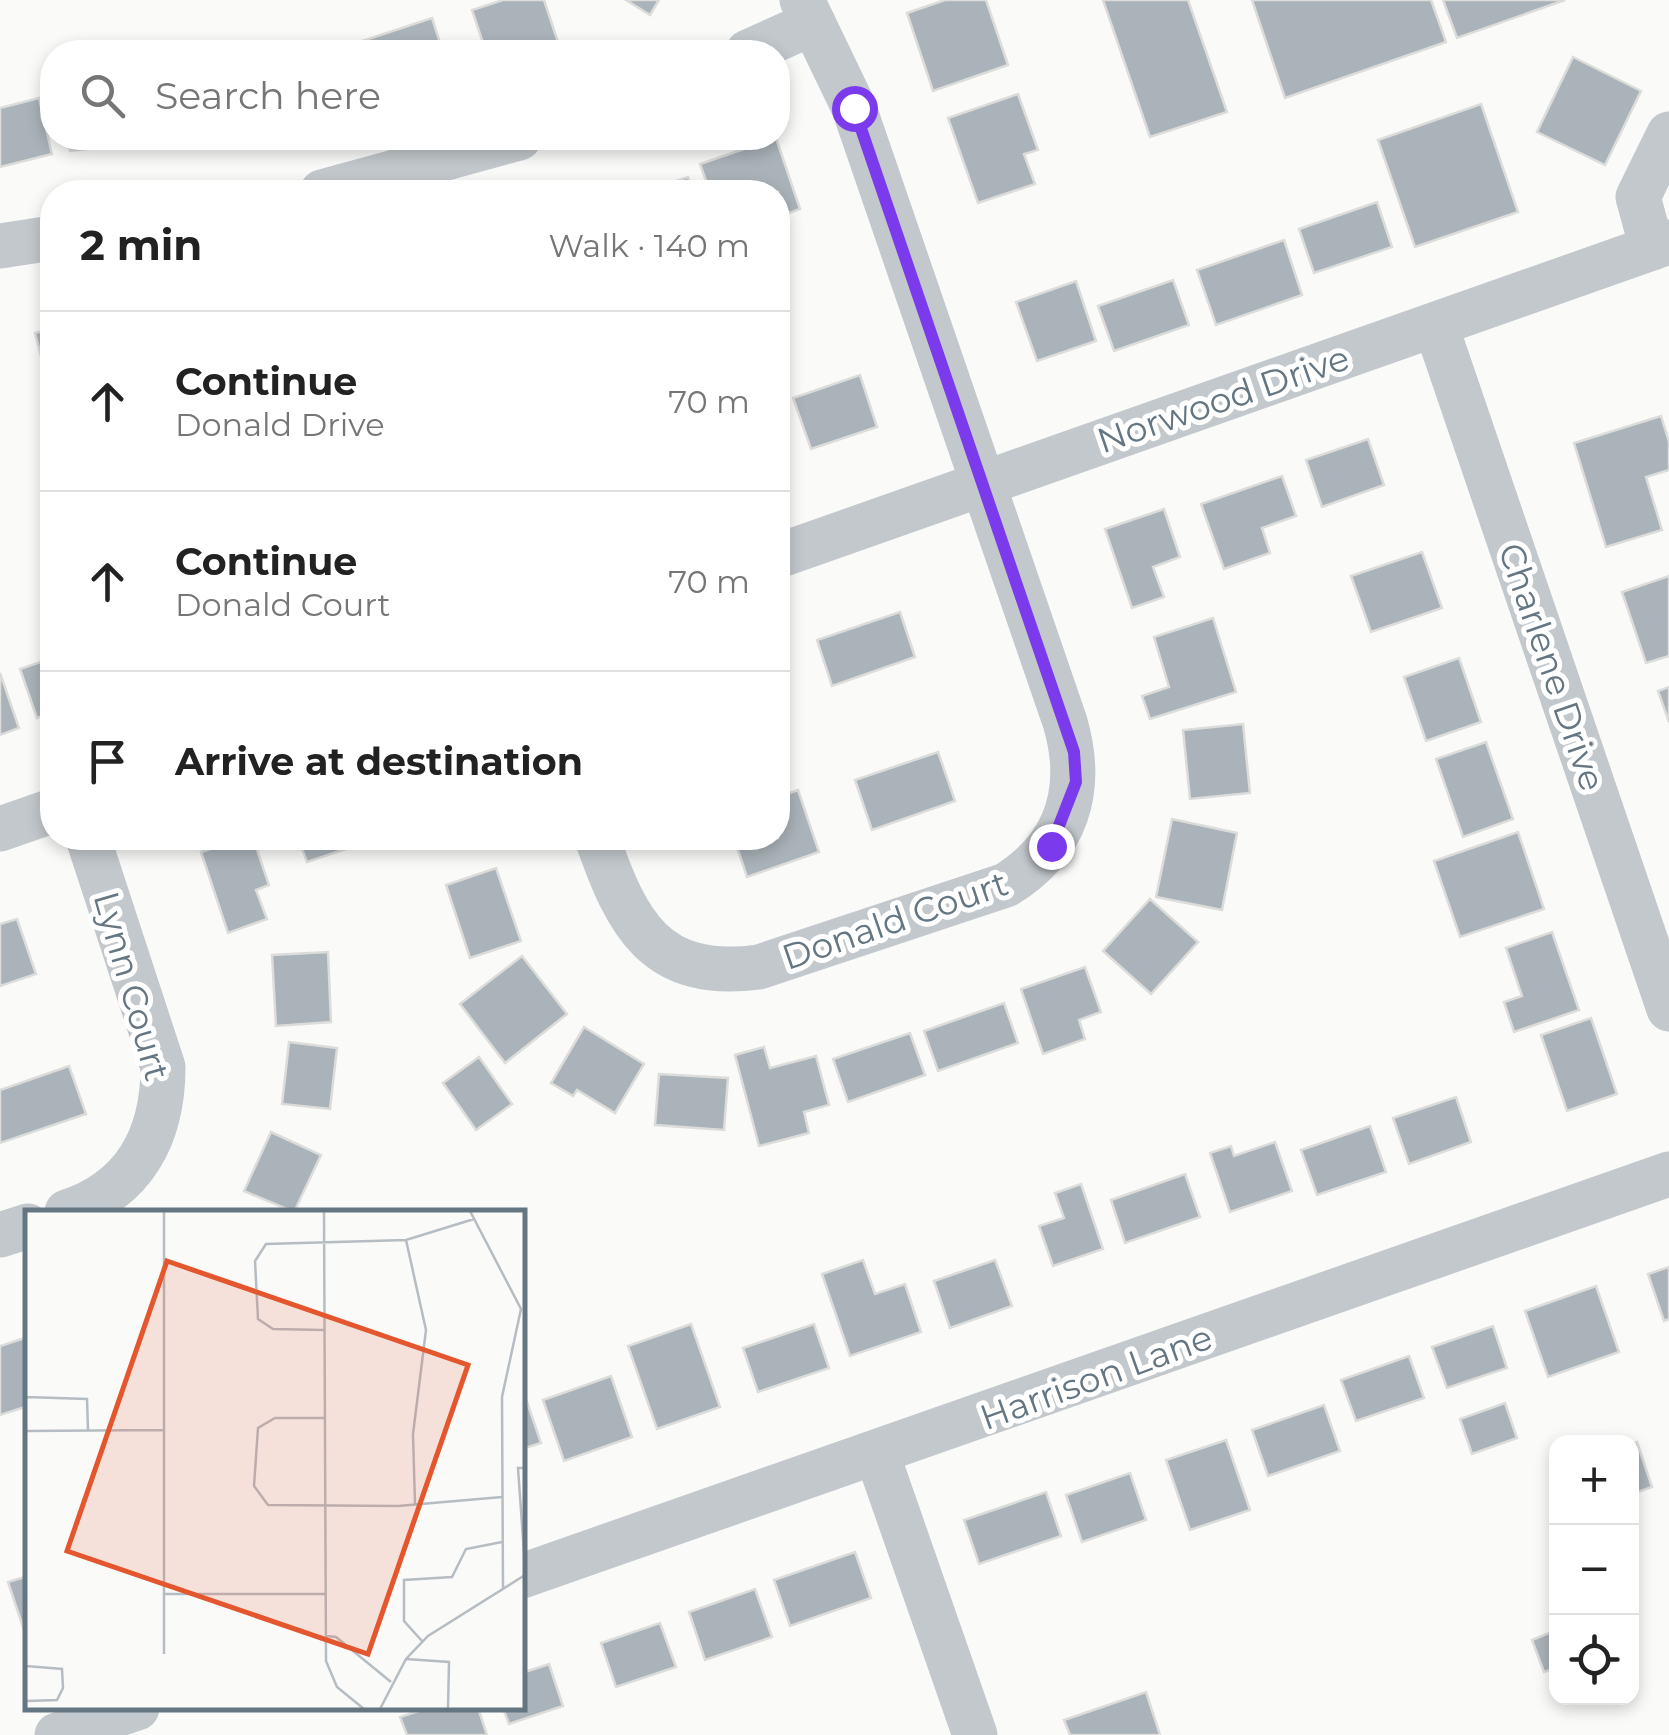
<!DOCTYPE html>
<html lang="en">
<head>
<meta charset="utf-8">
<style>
	:root { --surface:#fff; --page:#f6f6f6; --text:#222; --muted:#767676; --line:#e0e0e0 }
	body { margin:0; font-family:Montserrat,sans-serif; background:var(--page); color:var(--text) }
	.controls { position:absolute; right:30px; bottom:30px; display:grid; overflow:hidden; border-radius:20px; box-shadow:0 5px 15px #0003 }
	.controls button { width:90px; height:90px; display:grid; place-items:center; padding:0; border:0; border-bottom:2px solid var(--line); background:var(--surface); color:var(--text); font:50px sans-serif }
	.stop { position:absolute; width:30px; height:30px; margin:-22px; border:8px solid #7c3aed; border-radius:50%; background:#fff }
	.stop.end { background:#7c3aed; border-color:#fff; box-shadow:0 2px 10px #0008 }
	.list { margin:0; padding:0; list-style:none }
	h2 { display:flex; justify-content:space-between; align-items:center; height:130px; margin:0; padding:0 40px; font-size:42px }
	h2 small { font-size:32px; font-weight:400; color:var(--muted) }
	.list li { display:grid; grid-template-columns:65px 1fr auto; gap:30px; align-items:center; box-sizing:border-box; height:180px; padding:0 40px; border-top:2px solid var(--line) }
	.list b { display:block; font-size:38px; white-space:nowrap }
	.list p { margin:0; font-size:32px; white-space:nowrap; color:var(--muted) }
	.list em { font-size:32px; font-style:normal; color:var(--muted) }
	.icon { flex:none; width:55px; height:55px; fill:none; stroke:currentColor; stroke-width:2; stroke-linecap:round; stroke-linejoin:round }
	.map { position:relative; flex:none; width:1669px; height:1735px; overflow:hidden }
	.search { position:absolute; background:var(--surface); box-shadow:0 5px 15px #0003; left:40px; top:40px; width:750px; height:110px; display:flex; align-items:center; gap:25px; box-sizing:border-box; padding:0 35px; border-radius:40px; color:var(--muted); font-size:38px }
	.panel { position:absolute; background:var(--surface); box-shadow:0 5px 15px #0003; left:40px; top:180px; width:750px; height:670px; border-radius:40px }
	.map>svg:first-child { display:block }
</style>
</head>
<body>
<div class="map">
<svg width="1669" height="1735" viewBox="0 0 1669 1735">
	<rect width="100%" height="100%" fill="#fafaf8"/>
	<g fill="#aab3b9" stroke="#dcdcda" stroke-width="2.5">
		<path d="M503 0H544L558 42 527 52H486L472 10Z"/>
		<path d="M626 0H659L650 15Z"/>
		<path d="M945 0H986L1008 65 933 91 907 13Z"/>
		<path d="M1103 0H1188L1227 112 1150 137Z"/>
		<path d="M1252 0H1431L1446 42 1285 98Z"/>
		<path d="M1443 0H1565L1457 38Z"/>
		<path d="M432 18 443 52H359L356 43Z"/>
		<path d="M1573 57 1641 91 1605 165 1537 132Z"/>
		<path d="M1018 94 1038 150 1024 154 1035 184 978 203 948 118Z"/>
		<path d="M39 98 52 154 0 167V108Z"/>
		<path d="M1481 104 1518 212 1415 247 1378 140Z"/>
		<path d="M68 138H152L153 142 70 151Z"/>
		<path d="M776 138 800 209 778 217V192H710L700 164Z"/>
		<path d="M688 177 693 192H644Z"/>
		<path d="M1377 202 1392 247 1314 273 1299 229Z"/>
		<path d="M1284 240 1302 295 1216 325 1197 270Z"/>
		<path d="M1173 280 1189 325 1114 351 1098 306Z"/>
		<path d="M1076 281 1096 341 1037 361 1016 302Z"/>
		<path d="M52 329V386L49 387 35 333Z"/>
		<path d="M860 375 877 427 811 449 793 398Z"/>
		<path d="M1661 416 1669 442V470L1646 477 1662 530 1606 547 1574 443Z"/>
		<path d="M778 434 785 457 778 459Z"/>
		<path d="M1368 439 1384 485 1322 507 1306 460Z"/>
		<path d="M1282 476 1296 516 1262 528 1270 553 1224 569 1201 504Z"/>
		<path d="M1164 509 1180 557 1153 567 1164 597 1132 608 1105 529Z"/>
		<path d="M1422 552 1442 608 1371 632 1351 576Z"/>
		<path d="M1669 576V656L1646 663 1622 592Z"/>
		<path d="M900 612 915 657 832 686 817 640Z"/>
		<path d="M1213 618 1236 692 1150 719 1142 696 1169 687 1154 637Z"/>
		<path d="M52 658V712L37 718 20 669Z"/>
		<path d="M1459 658 1481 722 1426 741 1404 677Z"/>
		<path d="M0 673 19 728 0 735Z"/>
		<path d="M1669 687V722L1658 691Z"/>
		<path d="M1243 724 1250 793 1190 799 1183 730Z"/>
		<path d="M1486 742 1513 819 1463 837 1436 759Z"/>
		<path d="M938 752 955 801 872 830 855 780Z"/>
		<path d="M798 790 819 852 747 877 734 838H778V797Z"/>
		<path d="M1172 819 1237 833 1222 910 1156 897Z"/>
		<path d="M1518 832 1544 909 1460 937 1434 861Z"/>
		<path d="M244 838H253L269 885 256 890 267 919 228 933 201 852Z"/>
		<path d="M298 838H379L307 862Z"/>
		<path d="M496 868 521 941 470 958 446 885Z"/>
		<path d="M1150 899 1198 942 1151 994 1103 951Z"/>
		<path d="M17 919 36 974 0 986V924Z"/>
		<path d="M1552 932 1579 1010 1514 1032 1504 1002 1522 996 1506 948Z"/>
		<path d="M328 952 331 1022 276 1026 272 955Z"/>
		<path d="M522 956 567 1014 505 1063 460 1004Z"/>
		<path d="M1085 967 1101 1012 1079 1020 1085 1039 1043 1054 1021 989Z"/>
		<path d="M1004 1003 1018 1043 938 1071 924 1031Z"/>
		<path d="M1591 1018 1617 1094 1567 1111 1541 1035Z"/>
		<path d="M584 1027 644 1064 615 1113 577 1090 573 1096 551 1083Z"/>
		<path d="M910 1033 925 1075 848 1102 833 1059Z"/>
		<path d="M289 1042 337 1048 330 1109 282 1104Z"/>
		<path d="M764 1047 770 1068 816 1056 829 1105 804 1112 809 1133 759 1146 735 1055Z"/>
		<path d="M479 1057 512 1104 476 1130 443 1083Z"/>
		<path d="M69 1066 86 1114 0 1143V1090Z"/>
		<path d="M659 1074 728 1078 724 1130 655 1125Z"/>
		<path d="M1456 1097 1471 1142 1409 1164 1393 1118Z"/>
		<path d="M1370 1126 1386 1172 1317 1195 1301 1150Z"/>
		<path d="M271 1132 321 1155 294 1212 244 1191Z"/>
		<path d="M1275 1142 1292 1191 1230 1212 1210 1153 1231 1146 1234 1156Z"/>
		<path d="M1185 1174 1200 1217 1125 1243 1111 1200Z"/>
		<path d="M1081 1184 1103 1249 1053 1266 1039 1226 1064 1218 1055 1193Z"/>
		<path d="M863 1260 875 1294 905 1284 921 1332 850 1356 822 1274Z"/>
		<path d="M995 1260 1012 1306 950 1328 934 1281Z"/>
		<path d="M1669 1267V1319L1664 1321 1648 1274Z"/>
		<path d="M1596 1286 1619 1352 1548 1377 1525 1311Z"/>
		<path d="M691 1324 720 1407 657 1429 628 1346Z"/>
		<path d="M814 1324 829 1368 758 1392 743 1348Z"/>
		<path d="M1493 1326 1507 1368 1447 1388 1432 1347Z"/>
		<path d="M28 1337V1406L0 1415V1346Z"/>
		<path d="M1409 1356 1424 1398 1356 1421 1341 1380Z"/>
		<path d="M611 1376 632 1437 564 1461 543 1400Z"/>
		<path d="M525 1396 541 1443 522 1449V1397Z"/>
		<path d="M1505 1403 1517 1438 1472 1454 1460 1419Z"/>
		<path d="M1324 1405 1340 1451 1268 1476 1252 1430Z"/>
		<path d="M1226 1440 1250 1510 1190 1530 1166 1460Z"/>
		<path d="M1637 1442 1652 1487 1632 1494V1444Z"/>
		<path d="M1130 1473 1146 1520 1082 1542 1066 1495Z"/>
		<path d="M1046 1492 1061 1536 979 1564 964 1520Z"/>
		<path d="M855 1552 871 1598 790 1626 774 1580Z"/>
		<path d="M28 1576V1629L24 1630 8 1582Z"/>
		<path d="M755 1589 772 1637 705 1660 689 1612Z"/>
		<path d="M660 1623 676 1667 616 1687 601 1643Z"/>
		<path d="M1556 1630V1668L1544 1672 1532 1640Z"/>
		<path d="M549 1664 563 1706 509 1724 503 1708H522V1673Z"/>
		<path d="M1146 1692 1160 1735H1070L1064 1720Z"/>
		<path d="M428 1708H478L487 1735H407L400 1717Z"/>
	</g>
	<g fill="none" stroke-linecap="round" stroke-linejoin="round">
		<g stroke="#c3c8cc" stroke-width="45">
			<path d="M748 52 813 23"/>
			<path d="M322 192 519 138"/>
			<path d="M0 246 52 238"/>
			<path d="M1652 248 1638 197 1669 134"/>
			<path d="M1436 326 1669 1009"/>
			<path d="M778 556 1669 242"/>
			<path d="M0 829 52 811"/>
			<path d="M597 838C627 924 655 981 759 967L1006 885C1067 847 1085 790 1065 722L854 108 802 0"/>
			<path d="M67 1212C135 1190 163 1135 163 1067L88 838"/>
			<path d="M0 1235 28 1226"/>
			<path d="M877 1454 975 1735"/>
			<path d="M522 1576 1669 1174"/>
			<path d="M57 1735 137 1708"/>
		</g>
	</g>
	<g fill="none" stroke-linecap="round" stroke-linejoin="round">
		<path stroke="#7c3aed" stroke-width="12" d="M854 108 1074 752 1076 782 1051 846"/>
	</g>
	<g text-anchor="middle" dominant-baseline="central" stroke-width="10" stroke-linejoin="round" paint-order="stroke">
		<g font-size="35" fill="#657683" stroke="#fff">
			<text transform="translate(1223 399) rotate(-19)">Norwood Drive</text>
			<text transform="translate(1552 667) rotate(71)">Charlene Drive</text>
			<text transform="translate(895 920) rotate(-19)">Donald Court</text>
			<text transform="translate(132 986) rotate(74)">Lynn Court</text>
			<text transform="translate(1096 1377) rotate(-20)">Harrison Lane</text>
		</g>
	</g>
	<g transform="translate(25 1210)">
		<rect width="500" height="500" fill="#fafaf8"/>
		<path fill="none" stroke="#b5bdc2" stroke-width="2.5" d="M0 1 1 499M139 1V444M299 1 301 451 312 477 339 499M445 1 496 99 477 187 478 378M381 30 401 120 388 224 390 294M299 120 248 119 233 109 230 51 241 34 381 30 449 9M1 187 62 189 63 220M299 208H250L233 218 229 276 243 295 373 296 477 287M1 221 138 220M500 258H493L500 357M140 384H300M301 426 311 427 366 472M397 431 379 411V370L427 367 441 339 477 332M381 449 424 452 423 499M1 456 37 459 38 478 32 490 1 491M355 499 381 449 403 426 500 365"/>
		<path fill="#e4572e" fill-opacity="0.15" stroke="#e4572e" stroke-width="5" d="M142 51 443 155 343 444 42 341Z"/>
		<rect width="500" height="500" fill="none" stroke="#657683" stroke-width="5"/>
	</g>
</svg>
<div class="controls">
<button>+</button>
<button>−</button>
<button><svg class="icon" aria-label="locate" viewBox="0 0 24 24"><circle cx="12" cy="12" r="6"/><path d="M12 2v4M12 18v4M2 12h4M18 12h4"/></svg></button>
</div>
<div class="stop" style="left:854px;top:108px"></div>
<div class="stop end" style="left:1051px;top:846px"></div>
<div class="search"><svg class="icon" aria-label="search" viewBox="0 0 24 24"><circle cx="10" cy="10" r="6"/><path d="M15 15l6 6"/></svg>Search here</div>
<section class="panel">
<h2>2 min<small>Walk · 140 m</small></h2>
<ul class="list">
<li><svg class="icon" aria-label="ahead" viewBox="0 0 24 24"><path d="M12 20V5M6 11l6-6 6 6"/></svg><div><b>Continue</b><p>Donald Drive</p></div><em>70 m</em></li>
<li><svg class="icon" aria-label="ahead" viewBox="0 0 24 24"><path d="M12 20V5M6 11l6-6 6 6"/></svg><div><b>Continue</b><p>Donald Court</p></div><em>70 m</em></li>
<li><svg class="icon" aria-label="arrive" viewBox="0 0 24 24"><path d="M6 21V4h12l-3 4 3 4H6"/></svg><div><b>Arrive at destination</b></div></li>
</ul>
</section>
</div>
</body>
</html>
